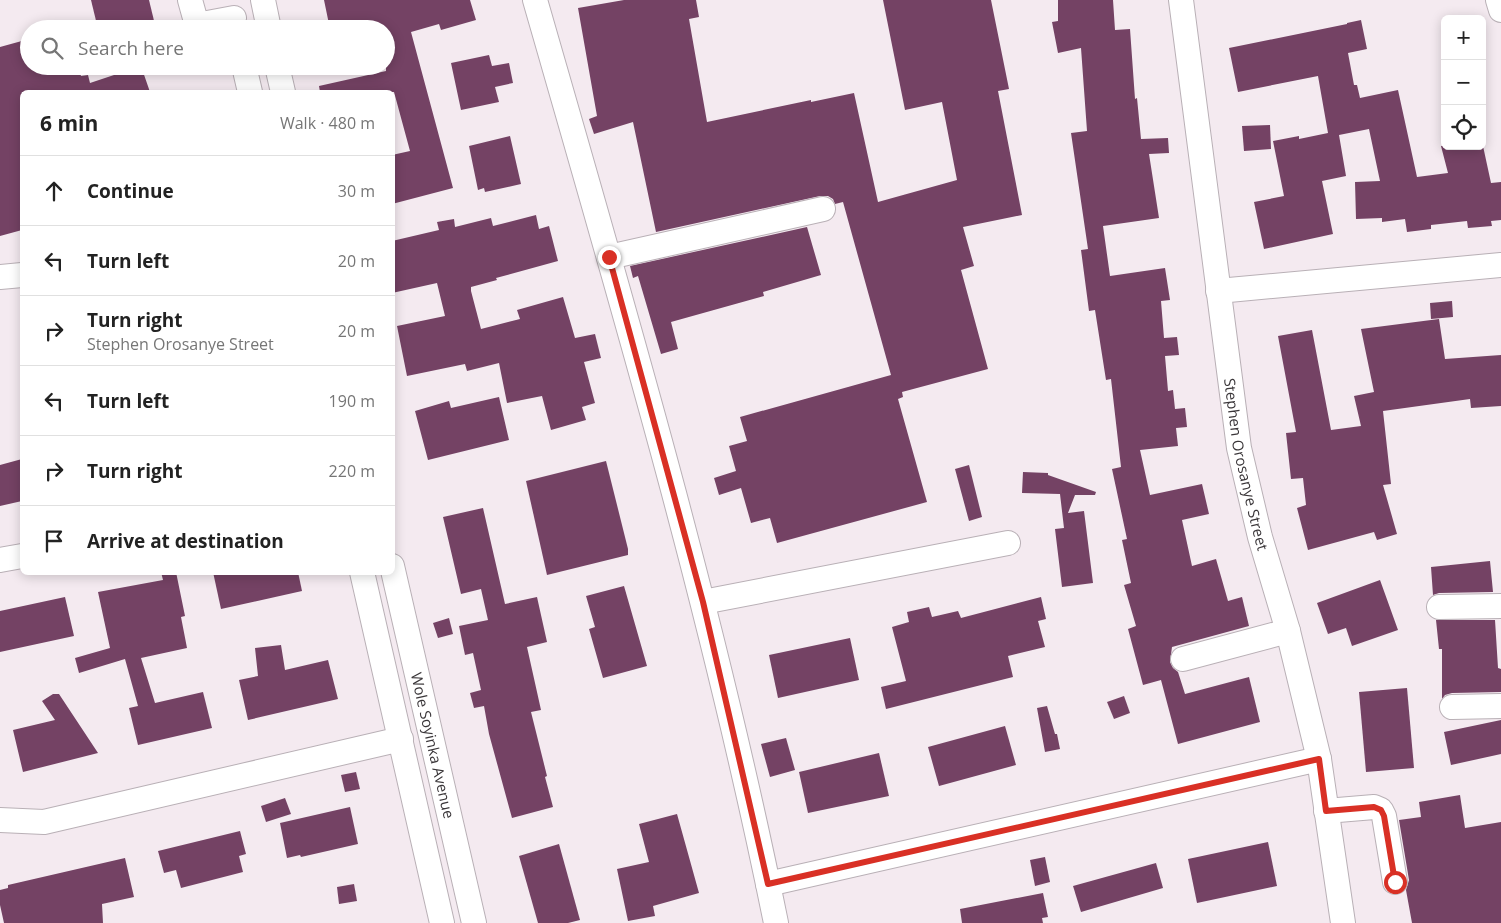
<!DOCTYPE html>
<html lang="en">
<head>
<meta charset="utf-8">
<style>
	:root { --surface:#fff; --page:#f2f2f2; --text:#222; --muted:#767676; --line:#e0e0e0 }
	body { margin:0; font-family:"Open Sans",sans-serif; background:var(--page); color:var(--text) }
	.controls { position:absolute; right:15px; top:15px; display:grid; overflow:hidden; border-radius:8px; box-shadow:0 2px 12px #0003 }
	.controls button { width:45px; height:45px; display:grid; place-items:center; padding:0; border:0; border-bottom:1px solid var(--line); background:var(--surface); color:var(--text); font:25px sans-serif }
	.stop { position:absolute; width:15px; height:15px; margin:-11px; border:4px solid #d93025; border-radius:50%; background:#fff }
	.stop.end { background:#d93025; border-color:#fff; box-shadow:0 1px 5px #0008 }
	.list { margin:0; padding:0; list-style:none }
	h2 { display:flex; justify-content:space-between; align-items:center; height:65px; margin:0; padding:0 20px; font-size:21px }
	h2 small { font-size:16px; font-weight:400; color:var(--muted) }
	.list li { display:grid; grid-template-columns:32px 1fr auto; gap:15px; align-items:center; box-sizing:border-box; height:70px; padding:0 20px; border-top:1px solid var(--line) }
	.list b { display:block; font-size:19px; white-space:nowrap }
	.list p { margin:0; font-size:16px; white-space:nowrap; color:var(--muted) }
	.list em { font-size:16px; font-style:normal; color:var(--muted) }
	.icon { flex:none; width:28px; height:28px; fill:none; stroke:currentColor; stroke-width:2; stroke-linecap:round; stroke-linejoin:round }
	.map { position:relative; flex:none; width:1501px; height:923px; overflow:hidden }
	.search { position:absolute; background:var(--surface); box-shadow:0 2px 12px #0003; left:20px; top:20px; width:375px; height:55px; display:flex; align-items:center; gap:12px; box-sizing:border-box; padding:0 18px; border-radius:28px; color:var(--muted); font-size:19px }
	.panel { position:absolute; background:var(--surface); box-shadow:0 2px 12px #0003; left:20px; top:90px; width:375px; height:485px; border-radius:8px }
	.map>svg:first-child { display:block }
</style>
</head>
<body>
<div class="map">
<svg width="1501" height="923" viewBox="0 0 1501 923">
	<rect width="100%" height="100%" fill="#f4eaf0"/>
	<g fill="#744264">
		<path d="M91 0H149L156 29H98Z"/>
		<path d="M324 0H470L476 20 441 30 439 24 411 32 453 188 392 204V155L410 151 394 92H320L319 86 386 71V29H330Z"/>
		<path d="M624 0H696L699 17 689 19 707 122 811 100V102L854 93 878 202 957 180 942 102 905 110 883 0H991L1009 89 998 91 1022 215 963 227 974 266 961 270 988 369 902 392 903 397 898 399 927 502 777 543 770 518 751 523 741 488 719 495 714 478 736 471 729 446 747 441 740 417 891 375 843 202 835 204 833 199 828 196H820L656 232 633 122 594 134 589 119 597 116 578 8Z"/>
		<path d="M1058 0H1113L1115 30 1130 29 1135 99 1137 98 1141 139 1168 138 1169 153 1149 154 1159 218 1103 226 1110 276 1165 268 1170 300 1161 301 1164 338 1177 337 1179 355 1165 356 1168 391 1173 390 1175 409 1185 408 1187 427 1176 428 1178 446 1140 450 1150 495 1202 484 1209 514 1182 520 1192 566 1216 559 1228 601 1242 597 1249 626 1172 647 1170 662 1173 668 1178 672 1185 694 1249 677 1260 722 1178 744 1161 680 1143 685 1128 629 1136 626 1124 585 1131 583 1122 540 1127 539 1112 469 1121 467 1111 379 1106 380 1095 310 1089 311 1081 250 1088 249 1071 133 1087 131 1081 48 1058 53 1052 22 1058 21Z"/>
		<path d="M1361 20 1367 49 1348 53 1354 85H1357L1360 98 1398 90 1417 177 1448 173 1441 146H1483L1491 183 1501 182V220L1491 221 1492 226 1468 228 1467 221 1431 225V229L1407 232 1405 219 1382 222V218L1356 219 1355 182 1380 181 1369 129 1339 135 1346 176 1322 181 1333 234 1264 249 1254 202 1284 196 1273 141 1299 136V139L1328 133 1318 76 1238 92 1229 48 1347 24V23Z"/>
		<path d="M29 39V66H78L81 76 88 75 90 83 141 66 150 92H22V230L0 236V47Z"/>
		<path d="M489 55 492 66 509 63 513 83 495 87 499 102 461 110 451 63Z"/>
		<path d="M1270 125 1271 149 1244 151 1242 126Z"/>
		<path d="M510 136 521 184 485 192 484 188 478 190 469 146Z"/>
		<path d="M536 215 539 229 549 226 558 261 496 278 497 280 471 287V291L481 329 520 319 517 310 563 297 575 338 595 334 601 358 584 362 595 403 582 407 586 420 551 430 542 396 507 403 499 363 467 371 465 364 407 376 397 326 445 316 437 283 392 293V241L439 230 437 222 454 219 455 227 491 218 493 226Z"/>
		<path d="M807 227 821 275 763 292 764 296 671 322 678 349 661 354 638 276 633 278 630 266Z"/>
		<path d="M1452 301 1453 317 1431 319 1430 303Z"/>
		<path d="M1439 319 1445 359 1501 355V406L1471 408 1470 399 1383 411 1391 484 1383 485 1397 534 1377 540 1374 532 1308 550 1297 508 1306 505 1303 478 1291 479 1286 433 1296 432 1278 336 1312 330 1331 430 1361 426 1354 396 1374 392 1361 329Z"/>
		<path d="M499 397 509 440 428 460 415 411 449 401 451 408Z"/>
		<path d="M22 459V501L0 506V465Z"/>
		<path d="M606 461 628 549V555L547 575 526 481Z"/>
		<path d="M969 465 982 517 969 521 955 469Z"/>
		<path d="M1023 472 1048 473V475L1096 492 1095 495H1075L1068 513 1084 511 1093 583 1062 587 1055 529 1064 528 1060 494 1022 493Z"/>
		<path d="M483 508 505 604 537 597 547 642 527 647 541 710 531 712 547 776 545 777 553 807 512 818 489 734 484 706 474 708 470 693 481 690 473 653 465 655 459 626 488 620 481 589 461 594 443 517Z"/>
		<path d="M1490 561 1493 592 1439 593 1433 595 1431 567Z"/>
		<path d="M161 572H176L185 616 181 617 187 648 141 658 155 703 203 692 212 728 138 745 129 708 138 706 125 659 79 673 75 658 110 648 98 592 163 580Z"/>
		<path d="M213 572H298L302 591 221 609Z"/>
		<path d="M1380 580 1398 630 1352 646 1346 628 1328 634 1317 603Z"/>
		<path d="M624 586 647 666 603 678 589 629 595 627 586 596Z"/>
		<path d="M65 597 74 636 0 652V611Z"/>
		<path d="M1041 597 1046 619 1038 621 1045 647 1008 656 1013 677 886 709 881 687 906 681 892 627 909 622 907 612 929 607 932 617 958 611 961 618Z"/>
		<path d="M449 618 453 634 438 638 433 623Z"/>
		<path d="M1436 620H1495L1498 668 1501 669V692L1452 693 1445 695 1442 699V649H1439Z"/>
		<path d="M850 638 859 680 778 698 769 655Z"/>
		<path d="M281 645 285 670 328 660 338 699 248 720 239 680 258 676 255 648Z"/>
		<path d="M1407 688 1414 768 1366 772 1359 692Z"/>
		<path d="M53 694H59L98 753 23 772 13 730 55 720 42 701Z"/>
		<path d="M1124 696 1130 713 1114 719 1107 702Z"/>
		<path d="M1047 706 1055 734H1057L1060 749 1045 752 1037 708Z"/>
		<path d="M1501 720V754L1451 765 1444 732Z"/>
		<path d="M1005 726 1016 765 939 786 928 747Z"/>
		<path d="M786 738 795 770 770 777 761 744Z"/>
		<path d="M879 753 889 796 808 813 799 772Z"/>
		<path d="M356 772 360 789 345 792 341 775Z"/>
		<path d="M1460 795 1465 828 1501 822V923H1412L1406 890 1409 880 1399 820 1421 817 1419 802Z"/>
		<path d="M285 798 291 814 266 822 261 806Z"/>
		<path d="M350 807 358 844 301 857 300 855 287 858 280 823Z"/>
		<path d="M677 814 699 893 653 906 655 916 628 921 617 869 649 862 639 824Z"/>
		<path d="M240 831 246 854 239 856 243 872 181 888 176 870 164 873 158 851Z"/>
		<path d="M1268 842 1277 886 1197 903 1188 859Z"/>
		<path d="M559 844 580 920 568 923H538L519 856Z"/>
		<path d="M1045 857 1050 882 1035 886 1030 860Z"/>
		<path d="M125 858 134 897 102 904 103 923H4L0 905V890L8 888V885Z"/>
		<path d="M1156 863 1163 888 1081 912 1073 886Z"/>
		<path d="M354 884 357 901 339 904 337 887Z"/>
		<path d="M1043 893 1048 917 1042 918 1043 923H962L960 909Z"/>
	</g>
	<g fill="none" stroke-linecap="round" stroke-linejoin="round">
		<g stroke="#b9b0b6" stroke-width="26">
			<g id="minor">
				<path d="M190 0 195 18 202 24 234 18"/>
				<path d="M263 0 269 29"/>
				<path d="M535 0C623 306 713 611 776 923"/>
				<path id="s1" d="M1181 0 1239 448 1260 537 1288 631 1319 759 1343 923"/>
				<path d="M1498 0 1501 10"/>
				<path d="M244 66 250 92"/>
				<path d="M277 66 283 92"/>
				<path d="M609 257 823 209"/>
				<path d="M0 277 22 275"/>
				<path d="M1218 291 1501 265"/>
				<path d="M0 560 22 556"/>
				<path id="s2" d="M392 566 474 923"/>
				<path d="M362 572 442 923"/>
				<path d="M703 602 1008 543"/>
				<path d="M1439 607 1501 606"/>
				<path d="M1183 659 1288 631"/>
				<path d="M1452 707 1501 706"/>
				<path d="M1326 811 1374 807 1381 810 1384 816 1395 882"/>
				<path d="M0 820 44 822 401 739"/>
				<path d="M768 884 1319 759"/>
			</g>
		</g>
		<use href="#minor" stroke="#fff" stroke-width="24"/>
	</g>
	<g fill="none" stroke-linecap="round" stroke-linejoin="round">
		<path stroke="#d93025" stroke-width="6" d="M609 257 703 602 768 884 1319 759 1326 811 1374 807 1381 810 1384 816 1395 882"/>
	</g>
	<g text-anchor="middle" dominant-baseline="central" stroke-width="5" stroke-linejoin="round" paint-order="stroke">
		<g font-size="15" fill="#3a3639" stroke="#fff9fc">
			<text stroke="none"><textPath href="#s1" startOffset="469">Stephen Orosanye Street</textPath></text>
			<text stroke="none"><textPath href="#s2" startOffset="184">Wole Soyinka Avenue</textPath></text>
		</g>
	</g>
</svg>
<div class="controls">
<button>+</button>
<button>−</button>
<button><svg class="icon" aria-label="locate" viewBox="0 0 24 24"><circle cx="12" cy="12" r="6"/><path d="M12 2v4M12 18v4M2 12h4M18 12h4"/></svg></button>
</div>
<div class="stop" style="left:1395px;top:882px"></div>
<div class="stop end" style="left:609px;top:257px"></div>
<div class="search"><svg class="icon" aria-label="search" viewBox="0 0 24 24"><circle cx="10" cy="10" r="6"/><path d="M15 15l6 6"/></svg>Search here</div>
<section class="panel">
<h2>6 min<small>Walk · 480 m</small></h2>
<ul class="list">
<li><svg class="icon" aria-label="ahead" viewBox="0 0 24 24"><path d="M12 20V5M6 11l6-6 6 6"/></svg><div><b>Continue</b></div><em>30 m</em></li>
<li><svg class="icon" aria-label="left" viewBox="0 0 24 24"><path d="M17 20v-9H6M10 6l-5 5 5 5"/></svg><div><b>Turn left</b></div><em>20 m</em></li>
<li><svg class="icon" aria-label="right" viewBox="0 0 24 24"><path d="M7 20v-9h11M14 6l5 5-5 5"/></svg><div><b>Turn right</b><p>Stephen Orosanye Street</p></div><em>20 m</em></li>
<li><svg class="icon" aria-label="left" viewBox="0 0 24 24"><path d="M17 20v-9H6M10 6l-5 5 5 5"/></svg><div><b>Turn left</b></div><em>190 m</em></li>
<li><svg class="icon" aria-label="right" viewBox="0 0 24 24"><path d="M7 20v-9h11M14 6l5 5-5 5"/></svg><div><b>Turn right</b></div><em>220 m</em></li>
<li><svg class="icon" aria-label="arrive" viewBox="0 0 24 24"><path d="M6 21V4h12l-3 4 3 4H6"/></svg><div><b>Arrive at destination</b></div></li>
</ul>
</section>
</div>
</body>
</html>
